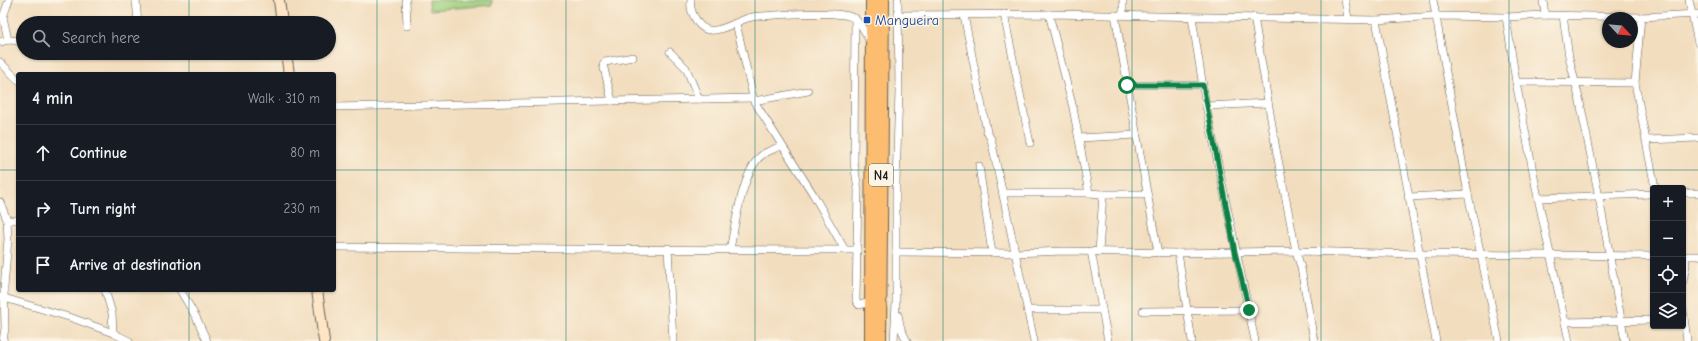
<!DOCTYPE html>
<html lang="en">
<head>
<meta charset="utf-8">
<style>
	:root { --surface:#171b24; --page:#242831; --text:#f1f3f6; --muted:#9ea1a6; --line:#363941 }
	body { margin:0; font-family:"Comic Neue",sans-serif; background:var(--page); color:var(--text) }
	.controls { position:absolute; right:12px; bottom:12px; display:grid; overflow:hidden; border-radius:4px; box-shadow:0 1px 3px #0004 }
	.controls button { width:36px; height:36px; display:grid; place-items:center; padding:0; border:0; border-bottom:1px solid var(--line); background:var(--surface); color:var(--text); font:20px sans-serif }
	.compass { position:absolute; left:1602px; top:12px; width:36px; height:36px; border-radius:50%; background:var(--surface); box-shadow:0 1px 3px #0004; rotate:116deg }
	.stop { position:absolute; width:12px; height:12px; margin:-9px; border:3px solid #0b8043; border-radius:50%; background:#fff }
	.stop.end { background:#0b8043; border-color:#fff; box-shadow:0 1px 4px #0008 }
	.list { margin:0; padding:0; list-style:none }
	h2 { display:flex; justify-content:space-between; align-items:center; height:52px; margin:0; padding:0 16px; font-size:17px }
	h2 small { font-size:13px; font-weight:400; color:var(--muted) }
	.list li { display:grid; grid-template-columns:26px 1fr auto; gap:12px; align-items:center; box-sizing:border-box; height:56px; padding:0 16px; border-top:1px solid var(--line) }
	.list b { display:block; font-size:15px; white-space:nowrap }
	.list em { font-size:13px; font-style:normal; color:var(--muted) }
	.icon { flex:none; width:22px; height:22px; fill:none; stroke:currentColor; stroke-width:2; stroke-linecap:round; stroke-linejoin:round }
	.map { position:relative; flex:none; width:1698px; height:341px; overflow:hidden }
	.search { position:absolute; background:var(--surface); box-shadow:0 1px 3px #0004; left:16px; top:16px; width:320px; height:44px; display:flex; align-items:center; gap:10px; box-sizing:border-box; padding:0 14px; border-radius:22px; color:var(--muted); font-size:15px }
	.panel { position:absolute; background:var(--surface); box-shadow:0 1px 3px #0004; left:16px; top:72px; width:320px; height:220px; border-radius:4px }
	.map>svg:first-child { display:block }
</style>
</head>
<body>
<div class="map">
<svg width="1698" height="341" viewBox="0 0 1698 341">
	<rect width="100%" height="100%" fill="#fcf5e5"/>
	<filter id="ink" filterUnits="userSpaceOnUse"><feTurbulence type="fractalNoise" baseFrequency=".025" numOctaves="2"/><feDisplacementMap in="SourceGraphic" scale="8" xChannelSelector="R" yChannelSelector="G"/><feConvolveMatrix kernelMatrix="1 2 1 2 8 2 1 2 1" color-interpolation-filters="sRGB"/></filter>
	<filter id="wash" filterUnits="userSpaceOnUse"><feTurbulence type="fractalNoise" baseFrequency=".012" numOctaves="4" result="noise"/><feDisplacementMap in="SourceGraphic" scale="16" xChannelSelector="R" yChannelSelector="G"/><feGaussianBlur stdDeviation="0.9" result="paint"/><feColorMatrix in="noise" values="0 0 0 0 0 0 0 0 0 0 0 0 0 0 0 0 0 1.4 0 .05"/><feComposite in="paint" operator="in"/></filter>
	<g filter="url(#wash)">
		<rect width="100%" height="100%" fill="#f2ddbe"/>
		<path fill="#9fd080" stroke="#5e764e" d="M429 0H492V5L430 10Z"/>
	</g>
	<g filter="url(#ink)">
		<g fill="none" stroke-linecap="round" stroke-linejoin="round">
			<g stroke="#676055" stroke-width="8">
				<g id="minor">
					<path d="M136 0 138 23"/>
					<path d="M406 0 407 26"/>
					<path d="M691 0C690 7 691 12 695 18 707 43 731 23 748 18 752 17 756 16 760 16 778 15 843 9 855 19 862 24 866 34 870 42"/>
					<path d="M1123 0V15"/>
					<path d="M1345 0 1348 19"/>
					<path d="M1433 0 1468 194 1499 341"/>
					<path d="M1543 0 1545 15"/>
					<path d="M1689 0 1698 43"/>
					<path d="M1004 14 1030 143"/>
					<path d="M1049 14 1073 108 1089 193 1103 194 1099 252"/>
					<path d="M898 15 1049 14 1376 20 1436 16 1506 17 1545 15 1641 17 1698 14"/>
					<path d="M964 15 987 132 991 139 1034 341"/>
					<path d="M1115 15 1158 253"/>
					<path d="M1563 16 1569 57 1580 102 1599 197 1625 341"/>
					<path d="M1192 17 1206 106 1255 341"/>
					<path d="M1254 17 1276 149 1296 251 1301 268 1314 341"/>
					<path d="M1506 17 1516 82 1538 198 1569 341"/>
					<path d="M1641 17 1635 83 1655 188"/>
					<path d="M855 18 854 163 858 190 856 301 859 305 871 302"/>
					<path d="M1376 20 1436 341"/>
					<path d="M736 23 754 101 813 194 845 250"/>
					<path d="M8 40 3 17 9 0"/>
					<path d="M0 42 8 40 23 41"/>
					<path d="M670 52 686 68 699 99"/>
					<path d="M0 62 18 80"/>
					<path d="M1516 82 1635 83"/>
					<path d="M1127 85H1203"/>
					<path d="M612 101 603 64 605 62 633 57"/>
					<path d="M754 101 808 91"/>
					<path d="M1206 106 1268 103"/>
					<path d="M334 107 753 98"/>
					<path d="M1079 138 1136 135"/>
					<path d="M1647 140 1698 138"/>
					<path d="M979 166 992 253"/>
					<path d="M1003 193H1089"/>
					<path d="M1683 193H1698"/>
					<path d="M1103 194H1147"/>
					<path d="M1408 197 1468 194"/>
					<path d="M1538 198 1653 194"/>
					<path d="M0 202 7 220 8 239 4 288 5 328 3 341"/>
					<path d="M7 220H18"/>
					<path d="M334 247C508 249 683 250 857 250"/>
					<path d="M668 248 673 341"/>
					<path d="M730 249C735 226 743 169 762 155 767 151 775 149 781 146"/>
					<path d="M1091 251 1108 341"/>
					<path d="M896 252 1015 253 1064 251 1178 253 1296 251 1420 254 1653 256"/>
					<path d="M1178 253 1192 341"/>
					<path d="M1683 256H1698"/>
					<path d="M1683 282 1686 265 1685 257"/>
					<path d="M105 290 112 313 113 333"/>
					<path d="M180 290 196 317 207 341"/>
					<path d="M1 297 72 318 113 333 129 341"/>
					<path d="M1683 309 1687 341"/>
					<path d="M1028 310H1102"/>
					<path d="M1143 311 1249 310"/>
					<path d="M898 315 901 329 907 341"/>
					<path d="M1565 322 1653 320"/>
					<path d="M894 341 896 303V182L899 92 898 0"/>
				</g>
			</g>
			<g stroke="#676055" stroke-width="12">
				<g id="secondary">
					<path d="M279 0 282 23"/>
					<path d="M286 53 289 74"/>
					<path d="M317 290 324 341"/>
				</g>
			</g>
			<g stroke="#676055" stroke-width="14">
				<g id="trunk">
					<path d="M871 341 872 0"/>
					<path d="M880 341 883 0"/>
				</g>
			</g>
			<use href="#minor" stroke="#fff" stroke-width="7"/>
			<use href="#secondary" stroke="#fee5c5" stroke-width="10"/>
			<use href="#trunk" stroke="#fcbd6f" stroke-width="12"/>
		</g>
	</g>
	<g fill="none" stroke-linecap="round" stroke-linejoin="round" filter="url(#ink)">
		<path stroke="#0b8043" stroke-width="5" d="M1127 85H1203L1235 252 1249 310"/>
	</g>
	<path fill="none" stroke="#0f766e" stroke-width="1" stroke-opacity="0.55" d="M189 0V23M377 0V341M566 0V341M755 0V341M943 0V341M1132 0V341M1321 0V341M1509 0V341M189 53V74M0 170H18M334 170H1698M189 290V341"/>
	<rect fill="#1a4fb4" stroke="#fcf5e5" stroke-width="1.5" x="863" y="16" width="8" height="8" rx="2"/>
	<g text-anchor="middle" dominant-baseline="central" stroke-width="3" stroke-linejoin="round" paint-order="stroke">
		<rect fill="#fcf5e5" stroke="#5f5d58" stroke-width="1" x="869" y="164" width="24" height="22" rx="3"/>
		<g font-size="13" font-weight="bold" fill="#1c1c1c">
			<text x="881" y="175">N4</text>
		</g>
		<g font-size="14" fill="#164399" stroke="#fcf5e5" text-anchor="start">
			<text x="875" y="20">Mangueira</text>
		</g>
	</g>
</svg>
<div class="controls">
<button>+</button>
<button>−</button>
<button><svg class="icon" aria-label="locate" viewBox="0 0 24 24"><circle cx="12" cy="12" r="6"/><path d="M12 2v4M12 18v4M2 12h4M18 12h4"/></svg></button>
<button><svg class="icon" aria-label="layers" viewBox="0 0 24 24"><path d="M12 4l9 5-9 5-9-5zM3 14l9 5 9-5"/></svg></button>
</div>
<svg class="compass" viewBox="-18 -18 36 36"><path d="M0-13l5 13h-10z" fill="#e53935"/><path d="M0 13l5-13h-10z" fill="#9ea1a6"/></svg>
<div class="stop" style="left:1127px;top:85px"></div>
<div class="stop end" style="left:1249px;top:310px"></div>
<div class="search"><svg class="icon" aria-label="search" viewBox="0 0 24 24"><circle cx="10" cy="10" r="6"/><path d="M15 15l6 6"/></svg>Search here</div>
<section class="panel">
<h2>4 min<small>Walk · 310 m</small></h2>
<ul class="list">
<li><svg class="icon" aria-label="ahead" viewBox="0 0 24 24"><path d="M12 20V5M6 11l6-6 6 6"/></svg><div><b>Continue</b></div><em>80 m</em></li>
<li><svg class="icon" aria-label="right" viewBox="0 0 24 24"><path d="M7 20v-9h11M14 6l5 5-5 5"/></svg><div><b>Turn right</b></div><em>230 m</em></li>
<li><svg class="icon" aria-label="arrive" viewBox="0 0 24 24"><path d="M6 21V4h12l-3 4 3 4H6"/></svg><div><b>Arrive at destination</b></div></li>
</ul>
</section>
</div>
</body>
</html>
